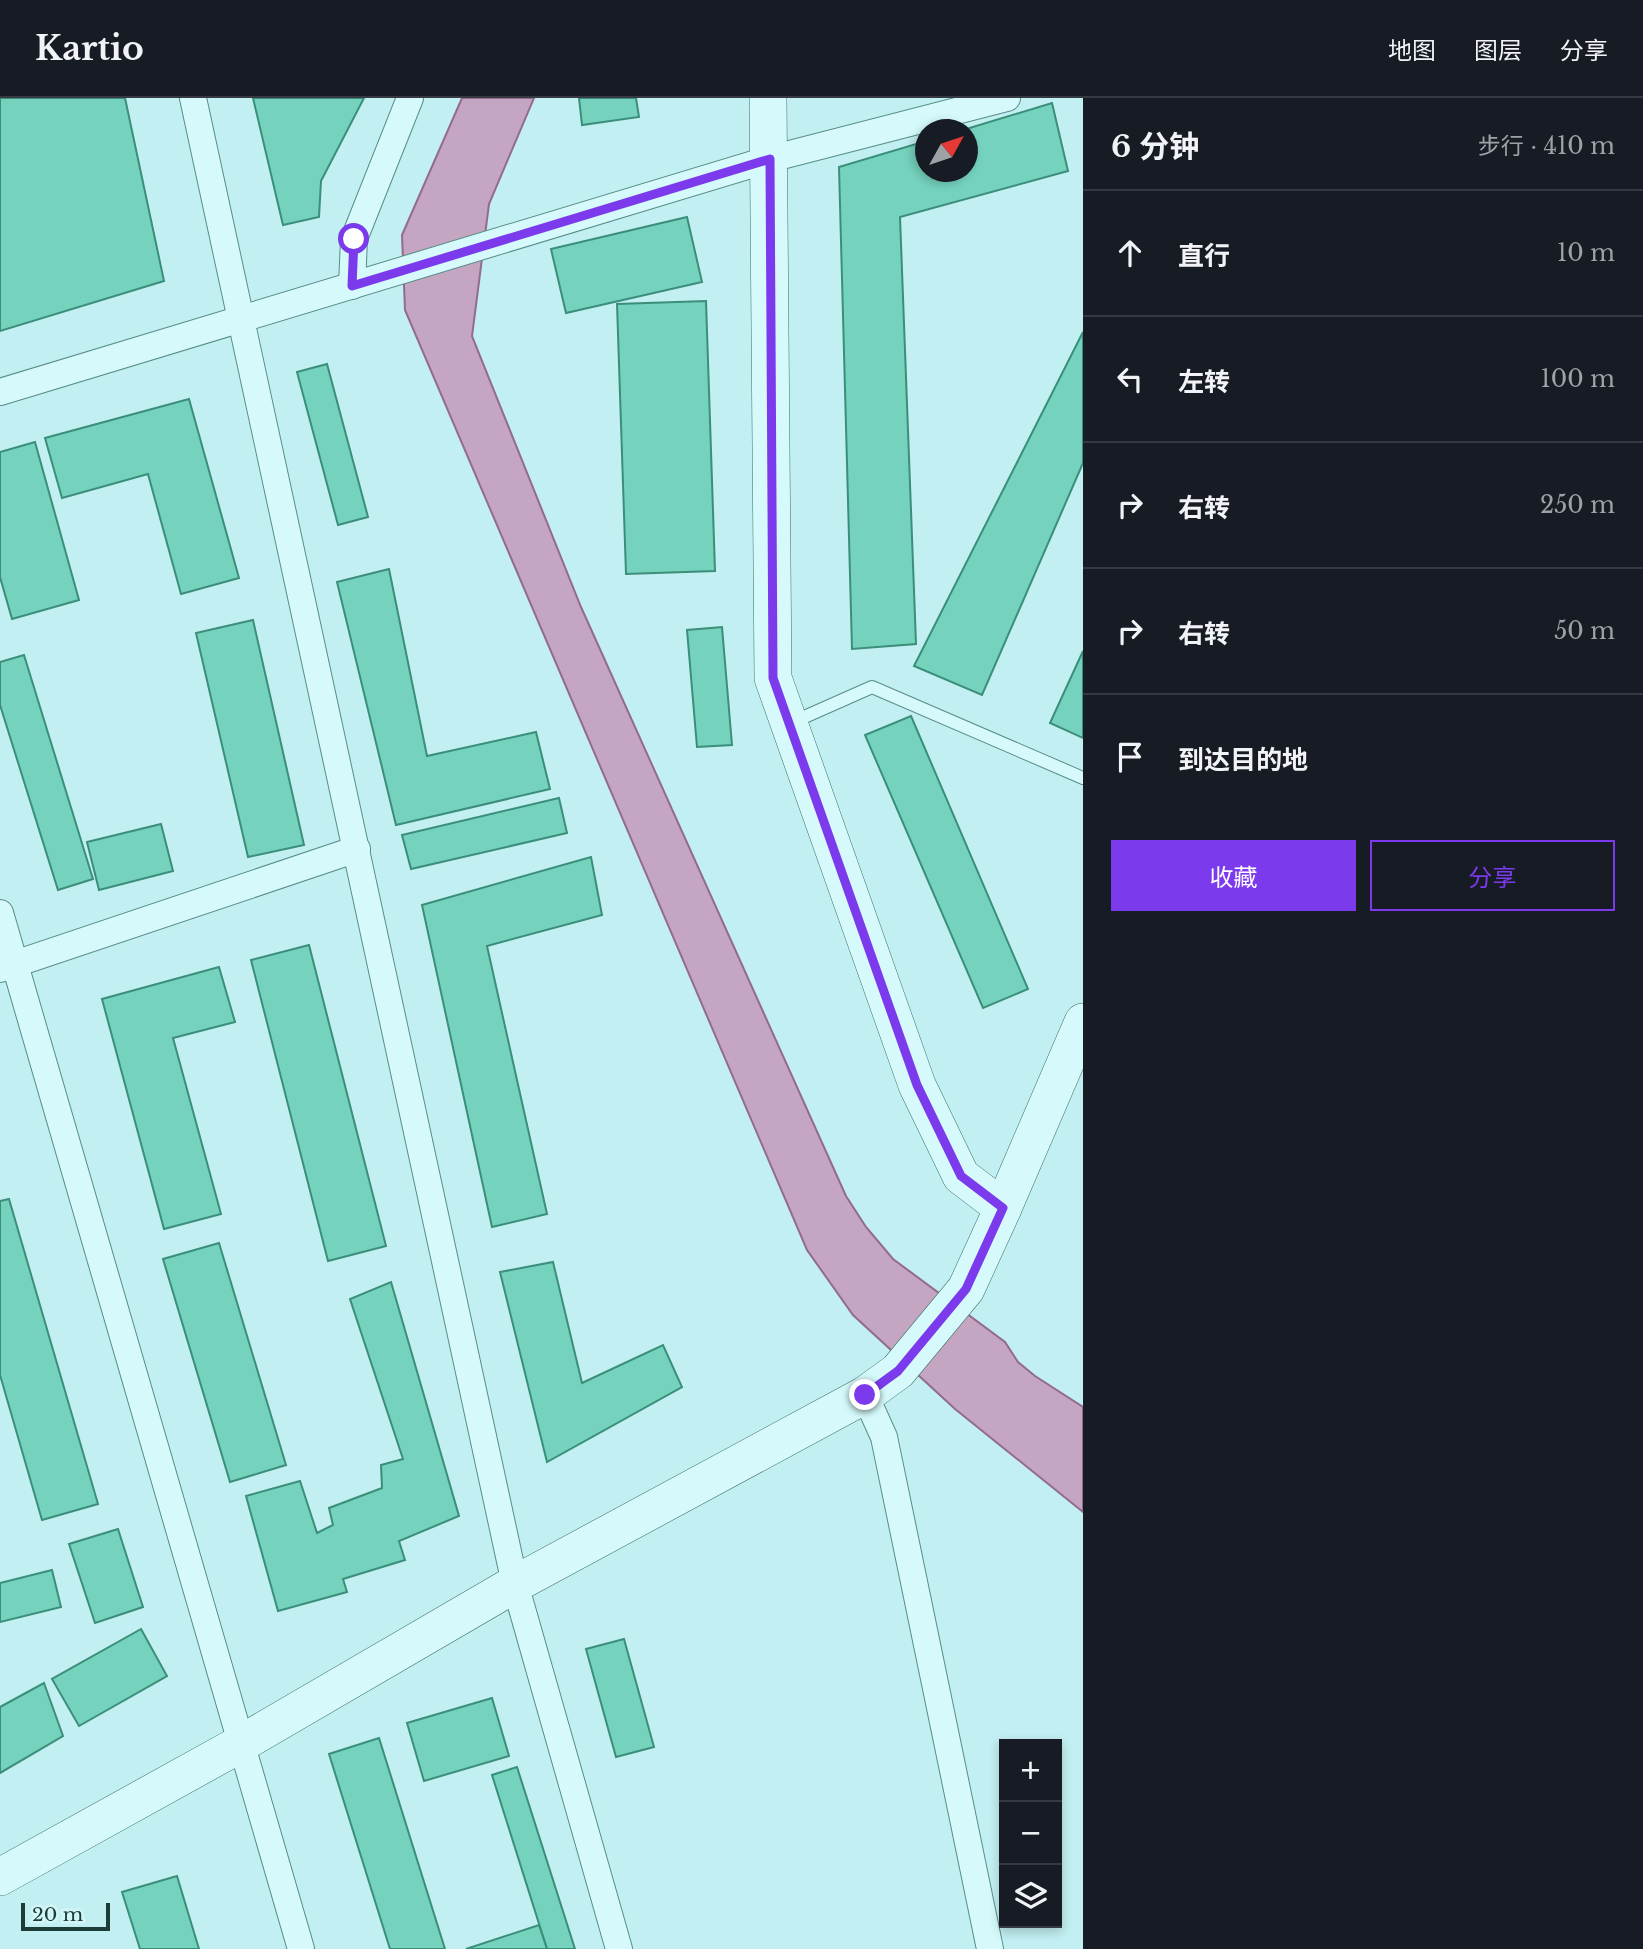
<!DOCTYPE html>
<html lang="zh">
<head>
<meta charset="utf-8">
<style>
	:root { --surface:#171b24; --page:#242831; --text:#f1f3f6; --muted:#9ea1a6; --line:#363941; --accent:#7c3aed }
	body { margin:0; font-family:"Libre Baskerville","Noto Sans SC",serif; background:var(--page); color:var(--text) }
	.controls { position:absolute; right:21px; bottom:21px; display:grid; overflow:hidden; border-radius:0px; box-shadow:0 4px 10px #0003 }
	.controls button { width:63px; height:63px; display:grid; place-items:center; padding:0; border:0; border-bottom:2px solid var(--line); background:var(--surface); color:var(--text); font:35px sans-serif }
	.compass { position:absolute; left:915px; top:21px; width:63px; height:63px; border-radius:50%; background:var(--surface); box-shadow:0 4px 10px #0003; rotate:50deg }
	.scale { position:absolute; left:21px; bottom:18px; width:89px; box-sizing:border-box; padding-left:7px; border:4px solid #1d3c37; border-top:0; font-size:19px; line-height:24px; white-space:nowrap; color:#1d3c37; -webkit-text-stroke:5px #d2f6f8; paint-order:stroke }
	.stop { position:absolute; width:21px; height:21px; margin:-16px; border:5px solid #7c3aed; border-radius:50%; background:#fff }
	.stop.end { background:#7c3aed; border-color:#fff; box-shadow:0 2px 7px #0008 }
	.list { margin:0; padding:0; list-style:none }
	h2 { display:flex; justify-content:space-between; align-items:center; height:91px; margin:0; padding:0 28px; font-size:30px }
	h2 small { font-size:23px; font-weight:400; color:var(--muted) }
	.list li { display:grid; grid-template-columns:46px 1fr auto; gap:21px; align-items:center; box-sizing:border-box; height:126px; padding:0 28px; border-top:2px solid var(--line) }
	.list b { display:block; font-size:26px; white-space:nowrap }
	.list em { font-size:23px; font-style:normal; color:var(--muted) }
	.actions { display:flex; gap:14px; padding:21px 28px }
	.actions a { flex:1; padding:16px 0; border:2px solid var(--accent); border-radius:0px; text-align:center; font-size:24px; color:var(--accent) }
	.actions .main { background:var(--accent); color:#fff }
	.icon { flex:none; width:38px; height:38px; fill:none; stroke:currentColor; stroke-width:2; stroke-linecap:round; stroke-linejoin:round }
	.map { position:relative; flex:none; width:1083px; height:1851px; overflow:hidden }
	header { display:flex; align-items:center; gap:42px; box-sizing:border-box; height:98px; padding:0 35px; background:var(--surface); border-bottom:2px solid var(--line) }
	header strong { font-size:33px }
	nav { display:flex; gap:38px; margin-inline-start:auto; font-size:24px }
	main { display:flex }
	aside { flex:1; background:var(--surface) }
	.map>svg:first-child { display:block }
</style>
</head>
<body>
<header>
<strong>Kartio</strong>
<nav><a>地图</a><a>图层</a><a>分享</a></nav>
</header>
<main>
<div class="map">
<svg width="1083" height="1851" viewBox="0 0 1083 1851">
	<rect width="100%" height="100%" fill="#c2eff2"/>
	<path fill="#c4a5c2" stroke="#936b8f" stroke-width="2" d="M462 0H534L489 106 472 238 581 509 846 1098 866 1129 893 1161 1005 1244 1018 1264 1035 1278 1083 1309V1414L955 1311 853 1217 807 1152 405 212 402 137Z"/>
	<g fill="#75d3bd" stroke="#3b8e79" stroke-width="2">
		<path d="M0 0H125L164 183 0 233Z"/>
		<path d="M253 0H364L321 83 319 119 283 127Z"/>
		<path d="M579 0H636L639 19 582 27Z"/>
		<path d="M1052 5 1068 73 900 119 916 546 852 551 839 69 926 43V74H968V32H963Z"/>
		<path d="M687 119 702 184 566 215 551 151Z"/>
		<path d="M706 203 715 473 626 476 617 206Z"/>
		<path d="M1083 234V365L982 597 914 568Z"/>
		<path d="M327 266 368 419 338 427 297 274Z"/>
		<path d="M189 301 239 480 181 496 148 376 62 400 45 340Z"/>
		<path d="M35 344 79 502 12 521 0 479V354Z"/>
		<path d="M389 471 427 658 536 634 550 691 396 727 337 484Z"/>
		<path d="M253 522 304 747 248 759 196 535Z"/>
		<path d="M722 529 732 647 697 649 687 532Z"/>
		<path d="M1083 553V640L1050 625Z"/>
		<path d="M24 557 93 781 58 792 0 607V564Z"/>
		<path d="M911 618 1028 891 983 910 865 637Z"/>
		<path d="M559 700 567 735 411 771 402 737Z"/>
		<path d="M161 726 173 773 99 792 87 744Z"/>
		<path d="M591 759 602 817 487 848 547 1116 492 1129 422 807Z"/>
		<path d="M309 847 386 1148 328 1163 251 862Z"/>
		<path d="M219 869 235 924 173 940 221 1116 164 1131 102 901Z"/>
		<path d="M9 1101 98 1406 42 1422 0 1277V1103Z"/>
		<path d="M219 1145 286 1367 230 1384 163 1161Z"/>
		<path d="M553 1164 582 1285 663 1247 682 1289 547 1364 500 1174Z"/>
		<path d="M391 1184 459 1418 399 1443 405 1462 343 1481 347 1494 278 1513 246 1398 300 1383 317 1435 333 1427 329 1410 382 1390 381 1367 403 1361 350 1201Z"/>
		<path d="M118 1431 143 1509 95 1525 69 1446Z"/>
		<path d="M52 1472 61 1509 0 1524V1485Z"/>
		<path d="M141 1531 167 1578 79 1628 52 1581Z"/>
		<path d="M624 1541 654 1649 616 1659 586 1551Z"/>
		<path d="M44 1585 63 1638 0 1675V1609Z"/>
		<path d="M492 1600 509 1658 424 1683 407 1625Z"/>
		<path d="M379 1640 445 1851H390L329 1656Z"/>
		<path d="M517 1669 575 1851H547L492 1677Z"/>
		<path d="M177 1778 199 1851H140L122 1794Z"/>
		<path d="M539 1827 547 1851H466Z"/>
	</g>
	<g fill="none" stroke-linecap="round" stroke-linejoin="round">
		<g stroke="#578d87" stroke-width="14">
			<path id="lane" d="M793 624 872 589 1083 680"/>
		</g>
		<g stroke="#578d87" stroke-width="28">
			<g id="street">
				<path d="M193 0 515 1486 619 1851"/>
				<path d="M352 188 354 141 410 0"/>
				<path d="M0 294 770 61 1007 0"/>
				<path d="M0 815 301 1851"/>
				<path d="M0 871 357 751"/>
				<path d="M865 1297 884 1339 990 1851"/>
			</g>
		</g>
		<g stroke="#3b6f67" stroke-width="38">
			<g id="secondary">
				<path d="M768 0 773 580 917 987 961 1078 1003 1110"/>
				<path d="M0 1779 242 1645 515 1486 865 1297 898 1273 966 1191 1003 1110 1083 924"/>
			</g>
		</g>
		<use href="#lane" stroke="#d6fafb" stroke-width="12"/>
		<use href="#street" stroke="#d6fafb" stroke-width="26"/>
		<use href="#secondary" stroke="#d6fafb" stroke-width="37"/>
	</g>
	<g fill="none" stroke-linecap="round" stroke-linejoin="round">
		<path stroke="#7c3aed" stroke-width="9" d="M354 141 352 188 770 61 773 580 917 987 961 1078 1003 1110 966 1191 898 1273 865 1297"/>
	</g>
</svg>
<div class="controls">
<button>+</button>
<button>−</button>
<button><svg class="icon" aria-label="layers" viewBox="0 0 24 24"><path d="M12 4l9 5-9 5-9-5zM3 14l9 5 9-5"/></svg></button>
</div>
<svg class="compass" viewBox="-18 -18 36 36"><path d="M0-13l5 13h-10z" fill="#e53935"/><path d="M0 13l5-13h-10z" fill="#9ea1a6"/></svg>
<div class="scale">20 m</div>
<div class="stop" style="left:354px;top:141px"></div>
<div class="stop end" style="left:865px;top:1297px"></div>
</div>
<aside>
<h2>6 分钟<small>步行 · 410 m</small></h2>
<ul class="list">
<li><svg class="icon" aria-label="ahead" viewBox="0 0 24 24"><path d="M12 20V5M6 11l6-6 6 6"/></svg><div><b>直行</b></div><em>10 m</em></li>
<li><svg class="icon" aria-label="left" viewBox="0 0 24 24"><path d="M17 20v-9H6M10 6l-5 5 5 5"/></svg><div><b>左转</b></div><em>100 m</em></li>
<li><svg class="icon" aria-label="right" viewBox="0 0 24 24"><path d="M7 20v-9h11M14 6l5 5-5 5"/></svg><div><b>右转</b></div><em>250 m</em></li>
<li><svg class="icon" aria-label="right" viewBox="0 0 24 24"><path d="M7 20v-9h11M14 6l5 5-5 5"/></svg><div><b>右转</b></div><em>50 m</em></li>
<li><svg class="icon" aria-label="arrive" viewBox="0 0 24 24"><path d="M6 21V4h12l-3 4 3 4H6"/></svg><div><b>到达目的地</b></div></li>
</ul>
<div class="actions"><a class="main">收藏</a><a>分享</a></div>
</aside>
</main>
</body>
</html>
